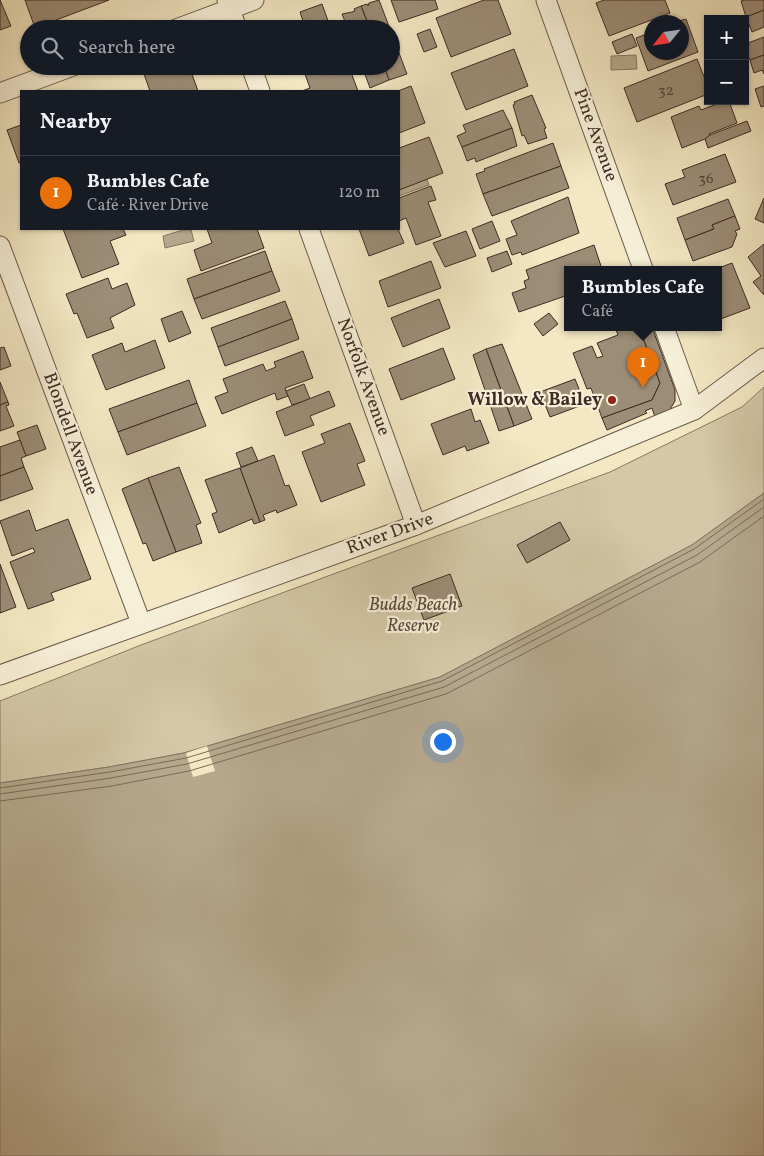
<!DOCTYPE html>
<html lang="en">
<head>
<meta charset="utf-8">
<style>
	:root { --surface:#171b24; --page:#20242c; --text:#f1f3f6; --muted:#9ea1a6; --line:#363941; --accent:#0b8043 }
	body { margin:0; font-family:Vollkorn,serif; background:var(--page); color:var(--text) }
	.controls { position:absolute; right:15px; top:15px; display:grid; overflow:hidden; border-radius:0px; box-shadow:0 1px 4px #0004 }
	.controls button { width:45px; height:45px; display:grid; place-items:center; padding:0; border:0; border-bottom:1px solid var(--line); background:var(--surface); color:var(--text); font:25px sans-serif }
	.compass { position:absolute; left:644px; top:15px; width:45px; height:45px; border-radius:50%; background:var(--surface); box-shadow:0 1px 4px #0004; rotate:240deg }
	.you { position:absolute; left:442px; top:741px; width:18px; height:18px; margin:-12px; border:4px solid #fff; border-radius:50%; background:#1a73e8; box-shadow:0 0 0 8px #1a73e833 }
	.badge { display:grid; place-items:center; width:32px; height:32px; border-radius:50%; background:var(--accent); color:#fff; font-size:16px; font-weight:700 }
	.pin { position:absolute; translate:-50% -41px; filter:drop-shadow(0 1px 2px #0008) }
	.pin::after { content:''; position:absolute; top:26px; width:18px; height:15px; background:inherit; clip-path:polygon(0 0,100% 0,50% 100%) }
	.popup { position:absolute; left:564px; top:266px; width:158px; height:65px; box-sizing:border-box; display:grid; place-content:center; border-radius:0px; background:var(--surface); filter:drop-shadow(0 1px 4px #0005); font-size:16px; white-space:nowrap; color:var(--muted) }
	.popup b { font-size:19px; color:var(--text) }
	.popup::after { content:''; position:absolute; left:50%; top:100%; margin-left:-10px; border:10px solid transparent; border-top-color:var(--surface) }
	.list { margin:0; padding:0; list-style:none }
	h2 { display:flex; justify-content:space-between; align-items:center; height:65px; margin:0; padding:0 20px; font-size:21px }
	h2 small { font-size:16px; font-weight:400; color:var(--muted) }
	.list li { display:grid; grid-template-columns:32px 1fr auto; gap:15px; align-items:center; box-sizing:border-box; height:75px; padding:0 20px; border-top:1px solid var(--line) }
	.list b { display:block; font-size:19px; white-space:nowrap }
	.list p { margin:0; font-size:16px; white-space:nowrap; color:var(--muted) }
	.list em { font-size:16px; font-style:normal; color:var(--muted) }
	.icon { flex:none; width:28px; height:28px; fill:none; stroke:currentColor; stroke-width:2; stroke-linecap:round; stroke-linejoin:round }
	.map { position:relative; flex:none; width:764px; height:1156px; overflow:hidden }
	.search { position:absolute; background:var(--surface); box-shadow:0 1px 4px #0004; left:20px; top:20px; width:380px; height:55px; display:flex; align-items:center; gap:12px; box-sizing:border-box; padding:0 18px; border-radius:28px; color:var(--muted); font-size:19px }
	.panel { position:absolute; background:var(--surface); box-shadow:0 1px 4px #0004; left:20px; top:90px; width:380px; height:140px; border-radius:0px }
	.map>svg:first-child { display:block }
</style>
</head>
<body>
<div class="map">
<svg width="764" height="1156" viewBox="0 0 764 1156">
	<rect width="100%" height="100%" fill="#f3e8c3"/>
	<filter id="stains"><feTurbulence type="fractalNoise" baseFrequency=".004" numOctaves="4"/><feColorMatrix values="0 0 0 0 .2 0 0 0 0 .09 0 0 0 0 .02 0 0 0 .5 -.17"/></filter>
	<radialGradient id="worn" r=".72"><stop offset=".6" stop-color="#630" stop-opacity="0"/><stop offset="1" stop-color="#630" stop-opacity=".3"/></radialGradient>
	<path fill="#d4c8a8" stroke="#897a66" d="M764 387V493L692 545 440 677 184 753 109 767 0 783V701L141 645 610 472 742 407Z"/>
	<g fill="#b5a88d" stroke="#857663">
		<path d="M636 55 637 69 611 70V56Z"/>
		<path d="M427 179 429 185 399 196V190Z"/>
		<path d="M183 230H191L194 241 165 248 163 236Z"/>
		<path d="M764 493V1156H0V783L109 767 184 753 440 677 692 545Z"/>
	</g>
	<path fill="#f3e8c3" d="M207 746 215 771 193 777 186 753Z"/>
	<g fill="none" stroke-linecap="round" stroke-linejoin="round">
		<g stroke="#7a6a58" stroke-width="1">
			<path d="M0 788 110 772 186 758 442 681 694 549 764 499"/>
			<path d="M0 794 111 778 187 764 444 687 697 555 764 507"/>
			<path d="M0 801 112 786 189 771 446 694 700 562 764 516"/>
		</g>
	</g>
	<g fill="#9c8d77" stroke="#3e2b24">
		<path d="M0 0 11 26 0 30Z"/>
		<path d="M25 0H109L35 28Z"/>
		<path d="M379 0 390 29H370L361 6 367 4 368 6 369 3Z"/>
		<path d="M391 0H435L438 9 399 22Z"/>
		<path d="M484 0H498L511 34 451 57 436 18Z"/>
		<path d="M604 0H665L670 13 609 36 596 3Z"/>
		<path d="M745 0H764V10L746 17 741 1Z"/>
		<path d="M322 4 331 29H290L289 27 303 21 300 12Z"/>
		<path d="M361 6 370 29H348L342 14 352 12 355 11 354 9Z"/>
		<path d="M764 10V27L752 32 746 17Z"/>
		<path d="M686 19 698 52 648 71 636 38 652 32V52H682V22H676Z"/>
		<path d="M430 29 437 47 424 52 417 34Z"/>
		<path d="M391 32 407 74 389 80 384 66H391Z"/>
		<path d="M632 34 637 46 617 54 612 42Z"/>
		<path d="M764 37V55L750 60 745 49 749 46 748 43Z"/>
		<path d="M514 49 528 86 466 110 451 73Z"/>
		<path d="M764 55V74L762 70 754 73 750 60Z"/>
		<path d="M697 59 708 87V94L637 122 624 88Z"/>
		<path d="M165 66H189L198 91H150L144 74Z"/>
		<path d="M325 66 349 67 358 91H302L310 88 305 74Z"/>
		<path d="M362 66H384L389 80 370 88Z"/>
		<path d="M411 86 425 123 399 133 398 91Z"/>
		<path d="M764 86V106L761 107 755 89Z"/>
		<path d="M532 95 546 128 544 129 547 138 528 144 524 135 522 136 513 105 515 104 514 102Z"/>
		<path d="M725 101H729L737 123 709 134 710 137 682 148 671 117 699 106 701 110Z"/>
		<path d="M503 110 512 128 462 147 457 136 466 132 463 125Z"/>
		<path d="M747 121 751 131 708 148 705 139 710 135Z"/>
		<path d="M21 125V162L19 163 7 130Z"/>
		<path d="M512 128 517 146 476 162 475 158 467 161 462 147Z"/>
		<path d="M429 137 443 173 399 190V148Z"/>
		<path d="M553 143 561 166 483 194 476 174 485 171 484 169Z"/>
		<path d="M725 154 736 182 673 205 665 184 685 177 682 170Z"/>
		<path d="M561 166 569 188 492 216 483 194Z"/>
		<path d="M431 186 436 200 428 202 441 236 416 245 406 218 399 221V198Z"/>
		<path d="M568 197 579 233 522 255 521 252 512 255 506 239 517 235 511 221Z"/>
		<path d="M764 198V223L755 219Z"/>
		<path d="M728 199 735 216 712 225 714 229 685 240 677 218Z"/>
		<path d="M735 216 740 229 735 231 737 234 732 247 693 261 685 240 714 229 712 225Z"/>
		<path d="M492 221 500 241 480 249 472 229Z"/>
		<path d="M63 229H123L126 235 110 241 119 264 82 278Z"/>
		<path d="M207 229H257L264 248 201 271 194 250 212 243Z"/>
		<path d="M359 229H398L404 243 369 256Z"/>
		<path d="M466 231 476 256 445 267 433 243Z"/>
		<path d="M764 244V295L753 282 761 276 748 257Z"/>
		<path d="M594 245 602 269H568V295L519 312 512 293 526 288 524 281 529 279 526 270Z"/>
		<path d="M265 251 272 271 194 299 187 279Z"/>
		<path d="M507 251 512 264 492 272 487 258Z"/>
		<path d="M431 261 441 288 388 307 379 281Z"/>
		<path d="M732 263 750 308 718 320 716 269Z"/>
		<path d="M272 271 280 291 202 319 194 299Z"/>
		<path d="M108 278 112 289 127 283 135 305 110 318 114 328 87 338 77 313 74 314 66 294Z"/>
		<path d="M439 299 450 328 403 347 391 318Z"/>
		<path d="M285 301 292 319 218 347 211 328Z"/>
		<path d="M182 311 191 333 169 342 161 319Z"/>
		<path d="M549 313 558 324 543 336 534 324Z"/>
		<path d="M292 319 299 339 225 366 218 347Z"/>
		<path d="M615 327H639L660 383 652 400 602 418 591 388 587 389 573 353 592 346 597 358 603 356 597 343 618 335Z"/>
		<path d="M639 327H652L675 390V401L669 411 655 417 652 408 645 411 647 413 607 430 602 418 652 400 660 383Z"/>
		<path d="M155 340 165 368 106 390 92 355 122 343 125 352Z"/>
		<path d="M502 344 532 419 514 426 486 349Z"/>
		<path d="M4 347 11 366 0 370V348Z"/>
		<path d="M443 348 455 379 401 400 389 369Z"/>
		<path d="M486 349 514 426 499 431 473 355Z"/>
		<path d="M303 351 313 378 285 388 288 396 277 400 275 393 222 414 215 397 228 392 223 379 263 364 266 371 276 367 274 362Z"/>
		<path d="M575 379 585 404 550 417 540 392Z"/>
		<path d="M189 380 197 403 118 432 109 409Z"/>
		<path d="M0 382 8 402 0 405Z"/>
		<path d="M304 384 310 399 292 405 286 391Z"/>
		<path d="M329 391 335 406 310 416 314 425 285 436 276 412Z"/>
		<path d="M8 402 9 405 6 406 14 426 0 431V405Z"/>
		<path d="M197 403 206 426 127 455 118 432Z"/>
		<path d="M471 409 475 422 480 420 489 443 467 451 465 446 443 455 431 424Z"/>
		<path d="M350 423 365 461 357 464 365 485 321 502 302 452 325 443 321 434Z"/>
		<path d="M37 425 46 449 26 456 17 432Z"/>
		<path d="M20 440 26 456 21 458 24 467 0 476V447Z"/>
		<path d="M252 447 258 461 241 467 236 453Z"/>
		<path d="M274 455 285 486 289 485 297 505 277 513 276 510 263 515 265 520 260 522 240 468Z"/>
		<path d="M24 467 33 489 0 501V476Z"/>
		<path d="M179 467 201 523 196 525 202 543 176 552 148 478Z"/>
		<path d="M240 468 260 522 254 524 252 519 219 533 212 514 217 512 205 480Z"/>
		<path d="M148 478 176 552 153 561 146 543 143 544 122 489Z"/>
		<path d="M29 510 36 531 68 519 91 579 51 593 54 600 28 609 10 562 35 552 33 548 12 556 0 521Z"/>
		<path d="M560 522 570 540 527 563 517 545Z"/>
		<path d="M0 564 16 607 0 613Z"/>
		<path d="M450 574 462 606 424 620 412 588Z"/>
	</g>
	<g fill="none" stroke-linecap="round" stroke-linejoin="round">
		<g stroke="#6b5a4c" stroke-width="21">
			<g id="minor">
				<path d="M227 0 237 29"/>
				<path d="M546 0 643 269"/>
				<path d="M176 29 254 0"/>
				<path d="M251 66 260 91"/>
				<path d="M0 93 73 66"/>
				<path d="M309 229 416 525"/>
				<path d="M0 246 141 623"/>
				<path d="M664 327 694 410"/>
				<path d="M0 675 416 525 694 410 764 358"/>
			</g>
		</g>
		<use href="#minor" stroke="#f7f0d8" stroke-width="19"/>
	</g>
	<circle fill="#8f2418" stroke="#f7f0d8" stroke-width="2" cx="612" cy="400" r="5"/>
	<g text-anchor="middle" dominant-baseline="central" stroke-width="4.5" stroke-linejoin="round" paint-order="stroke">
		<g font-size="15" fill="#564439">
			<text x="666" y="91">32</text>
			<text x="706" y="179">36</text>
		</g>
		<g font-size="18" fill="#3e2b24" stroke="#f7f0d8">
			<text transform="translate(595 135) rotate(70)">Pine Avenue</text>
			<text transform="translate(363 377) rotate(70)">Norfolk Avenue</text>
			<text transform="translate(70 434) rotate(70)">Blondell Avenue</text>
			<text transform="translate(390 534) rotate(-20)">River Drive</text>
		</g>
		<g font-size="18" font-weight="bold" fill="#3e2b24" stroke="#f7f0d8" text-anchor="end">
			<text x="602" y="400">Willow &amp; Bailey</text>
		</g>
		<g font-size="18" font-style="italic" fill="#5c4a3e" stroke="#f7f0d8">
			<text x="413" y="605">Budds Beach<tspan x="413" dy="21">Reserve</tspan></text>
		</g>
	</g>
	<rect width="100%" height="100%" filter="url(#stains)"/>
	<rect width="100%" height="100%" fill="url(#worn)"/>
</svg>
<div class="controls">
<button>+</button>
<button>−</button>
</div>
<svg class="compass" viewBox="-18 -18 36 36"><path d="M0-13l5 13h-10z" fill="#e53935"/><path d="M0 13l5-13h-10z" fill="#9ea1a6"/></svg>
<div class="you"></div>
<div class="pin badge" style="left:643px;top:388px;background:#e8710a">1</div>
<div class="popup"><b>Bumbles Cafe</b>Café</div>
<div class="search"><svg class="icon" aria-label="search" viewBox="0 0 24 24"><circle cx="10" cy="10" r="6"/><path d="M15 15l6 6"/></svg>Search here</div>
<section class="panel">
<h2>Nearby<small></small></h2>
<ul class="list">
<li><span class="badge" style="background:#e8710a">1</span><div><b>Bumbles Cafe</b><p>Café · River Drive</p></div><em>120 m</em></li>
</ul>
</section>
</div>
</body>
</html>
